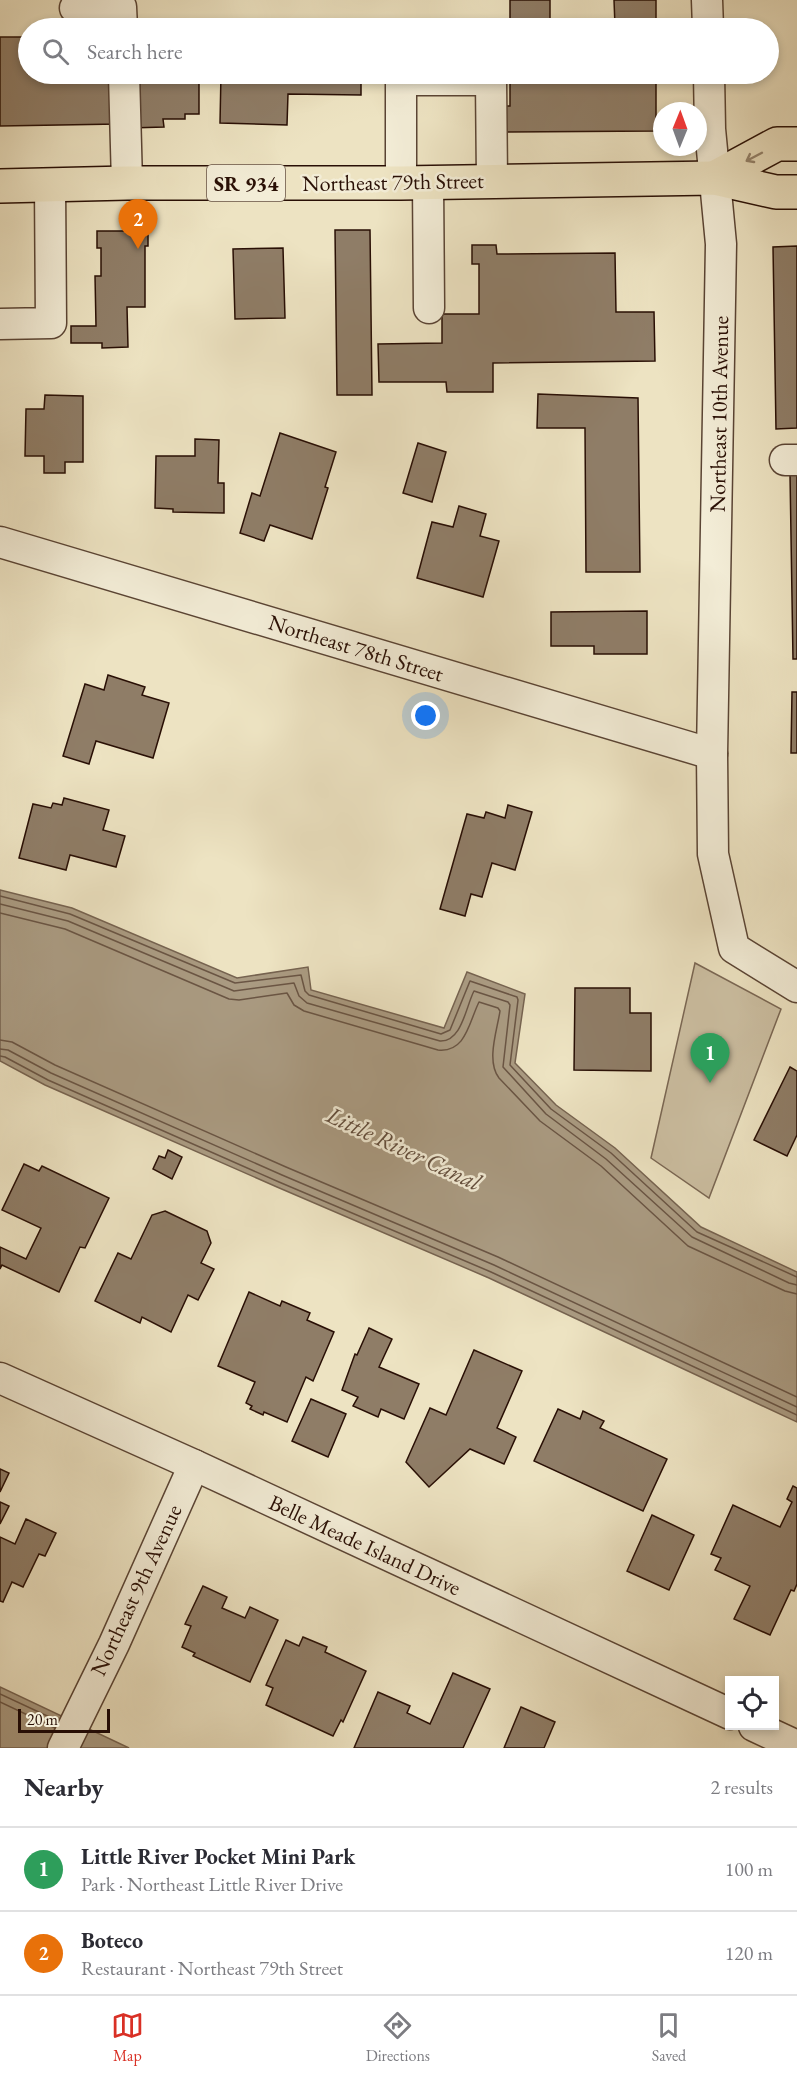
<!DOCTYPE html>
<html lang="en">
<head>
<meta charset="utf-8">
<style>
	:root { --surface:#fff; --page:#f7f7f7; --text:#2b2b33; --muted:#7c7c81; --line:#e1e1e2; --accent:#d93025 }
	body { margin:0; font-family:"EB Garamond",serif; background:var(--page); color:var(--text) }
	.controls { position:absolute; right:18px; bottom:18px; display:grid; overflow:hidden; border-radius:0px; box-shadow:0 3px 9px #0003 }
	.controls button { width:54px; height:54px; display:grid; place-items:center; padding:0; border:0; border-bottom:2px solid var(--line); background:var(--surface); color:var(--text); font:30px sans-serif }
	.compass { position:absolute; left:653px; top:102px; width:54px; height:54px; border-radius:50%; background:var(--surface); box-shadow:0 3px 9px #0003; rotate:1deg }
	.scale { position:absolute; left:18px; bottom:15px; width:92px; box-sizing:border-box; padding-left:6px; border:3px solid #290f05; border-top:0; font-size:16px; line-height:21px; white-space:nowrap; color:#290f05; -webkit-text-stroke:4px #f3edd7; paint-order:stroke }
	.you { position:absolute; left:426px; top:716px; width:21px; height:21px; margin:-15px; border:4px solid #fff; border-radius:50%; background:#1a73e8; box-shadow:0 0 0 9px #1a73e833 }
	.badge { display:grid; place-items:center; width:39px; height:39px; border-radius:50%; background:var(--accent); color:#fff; font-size:20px; font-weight:700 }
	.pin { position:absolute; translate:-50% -50px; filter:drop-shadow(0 2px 3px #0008) }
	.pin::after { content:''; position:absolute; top:32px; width:21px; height:18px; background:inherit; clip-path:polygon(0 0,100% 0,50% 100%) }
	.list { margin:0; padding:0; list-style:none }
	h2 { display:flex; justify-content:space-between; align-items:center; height:78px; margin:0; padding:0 24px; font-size:26px }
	h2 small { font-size:20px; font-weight:400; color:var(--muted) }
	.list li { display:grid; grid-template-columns:39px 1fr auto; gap:18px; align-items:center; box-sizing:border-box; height:84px; padding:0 24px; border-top:2px solid var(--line) }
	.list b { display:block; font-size:22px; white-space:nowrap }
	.list p { margin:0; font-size:20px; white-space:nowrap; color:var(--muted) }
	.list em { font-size:20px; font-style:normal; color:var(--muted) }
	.icon { flex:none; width:33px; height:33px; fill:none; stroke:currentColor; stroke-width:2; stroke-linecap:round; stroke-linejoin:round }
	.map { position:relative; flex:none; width:797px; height:1748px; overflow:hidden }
	.search { position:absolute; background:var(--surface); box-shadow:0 3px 9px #0003; left:18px; right:18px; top:18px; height:66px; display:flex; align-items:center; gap:15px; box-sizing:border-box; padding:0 21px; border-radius:33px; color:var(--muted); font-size:22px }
	.sheet { height:246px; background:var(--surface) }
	nav { display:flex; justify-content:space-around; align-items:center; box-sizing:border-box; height:84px; border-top:2px solid var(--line); background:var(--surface); font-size:16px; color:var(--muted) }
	nav a { display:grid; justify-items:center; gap:3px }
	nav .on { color:var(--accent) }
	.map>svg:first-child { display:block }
</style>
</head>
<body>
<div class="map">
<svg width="797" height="1748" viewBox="0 0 797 1748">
	<rect width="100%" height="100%" fill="#ede3c2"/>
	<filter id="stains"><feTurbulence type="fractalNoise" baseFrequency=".00333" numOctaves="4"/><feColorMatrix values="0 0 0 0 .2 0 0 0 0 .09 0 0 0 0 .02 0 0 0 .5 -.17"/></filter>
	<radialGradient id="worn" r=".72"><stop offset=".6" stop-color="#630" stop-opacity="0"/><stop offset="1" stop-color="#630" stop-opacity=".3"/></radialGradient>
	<path fill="#ccbfa2" stroke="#7a6754" stroke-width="1.5" d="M695 963 781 1009 709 1198 651 1158Z"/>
	<g fill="#aa9b82" stroke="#766350" stroke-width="1.5">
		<path d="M0 890 72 908 237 978 308 967 311 990 444 1028 467 972 525 994 515 1063 556 1105 615 1148 701 1227 797 1272V1422L489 1278 277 1187 45 1085 0 1061Z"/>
		<path d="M0 1687 129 1748H0Z"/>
	</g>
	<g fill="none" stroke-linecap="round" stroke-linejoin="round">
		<g stroke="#6a5544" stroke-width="1.5">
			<path d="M0 896 70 914 235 983 301 975 305 991 309 995 441 1034 450 1030 470 981 517 997 518 1000 510 1065 551 1109 611 1153 697 1232 797 1277"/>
			<path d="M0 904 68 921 234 991 294 983 299 996 307 1003 440 1041C462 1042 466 1006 474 991L508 1002 510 1005 503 1067 546 1114 606 1159 692 1237 789 1283 797 1285"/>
			<path d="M0 913 65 929 229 999 239 1000 287 993 294 1005 304 1011 438 1050C466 1053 469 1022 479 1002L498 1008 500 1011C497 1031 486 1061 499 1078L540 1121 601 1166 688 1246 785 1291 797 1294"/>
			<path d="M0 1040 12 1042 55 1065 286 1167 498 1257 797 1397"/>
			<path d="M0 1049 8 1050 51 1073 282 1175 494 1265 797 1407"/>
			<path d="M0 1056 5 1057 48 1080 279 1182 491 1272 797 1415"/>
			<path d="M0 1694 58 1721"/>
			<path d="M0 1702 55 1728"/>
		</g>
	</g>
	<g fill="#8f7d67" stroke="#290f05" stroke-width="1.5">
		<rect x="510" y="0" width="40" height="28"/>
		<path d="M614 0H656V28H607V26H615Z"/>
		<path d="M284 19 362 20V28H241V26L283 27Z"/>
		<path d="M0 37H28V74H118V124L0 126Z"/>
		<path d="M163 74H199V114H185V119H163L164 127 130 128 129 75Z"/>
		<path d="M221 74H361V95L288 94 287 125 220 123Z"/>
		<path d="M510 74H656V131L502 132V106H510Z"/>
		<path d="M335 230H370L372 395H337Z"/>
		<path d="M97 231H148V246H145V307H127L128 347 102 348V343H71V326H96L95 276H101V248H97Z"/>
		<path d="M472 245H496L497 254 615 253 616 312H654L655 361 493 363V392H447L446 382H379L378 344 442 343V314H479V264H472Z"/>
		<path d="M797 246V428L776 429 773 247Z"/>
		<path d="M283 248 285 318 235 319 233 249Z"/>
		<path d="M538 394 638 398 640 572H586L585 428H537Z"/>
		<path d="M45 395 83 396V462H65V473H44V456H25L26 409H44Z"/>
		<path d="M280 433 336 452 325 487 328 488 312 539 270 525 264 541 240 533 252 493 260 496Z"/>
		<path d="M195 439 219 440 218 483H224V513L173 512V509L155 508 156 456H195Z"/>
		<path d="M418 443 446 452 432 502 403 493Z"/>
		<path d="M790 474H797V659H793Z"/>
		<path d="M459 506 486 514 480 536 499 541 483 597 417 578 432 522 453 527Z"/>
		<path d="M647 611V654H594V646H551V612Z"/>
		<path d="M108 675 145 687 142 695 169 703 153 758 96 741 89 764 63 756 85 684 104 690Z"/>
		<path d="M792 692H797V753H791Z"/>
		<path d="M64 798 109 810 103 830 125 836 116 867 70 855 66 870 19 858 33 804 51 808 53 803 62 805Z"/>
		<path d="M508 805 532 812 515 870 492 863 482 897 471 894 465 916 440 909 467 814 484 818 486 812 505 818Z"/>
		<path d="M575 988H630V1013H651V1071L574 1070Z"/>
		<path d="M790 1067 797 1071V1135L787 1156 754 1140Z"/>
		<path d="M168 1150 182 1157 172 1179 153 1169 159 1156 165 1158Z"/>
		<path d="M24 1164 39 1171 42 1166 109 1198 85 1248 80 1247 59 1292 2 1265 0 1269V1247L26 1259 41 1228 2 1210Z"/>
		<path d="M165 1211 207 1231 211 1243 201 1263 214 1269 198 1300 188 1295 171 1332 142 1317 140 1323 95 1301 118 1253 131 1259 152 1215Z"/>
		<path d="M249 1292 280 1306 282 1301 310 1313 307 1320 334 1332 313 1381 306 1377 287 1422 264 1412 263 1415 250 1409 252 1406 246 1403 255 1382 218 1366Z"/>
		<path d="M369 1328 392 1339 379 1367 419 1384 404 1419 381 1409 378 1417 353 1406 358 1397 342 1390 355 1354 357 1355Z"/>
		<path d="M474 1350 522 1371 497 1428 516 1437 504 1464 470 1449 429 1487 406 1462 430 1408 446 1415Z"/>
		<path d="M311 1399 346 1414 328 1457 292 1441Z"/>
		<path d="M558 1409 580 1419 583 1411 604 1421 600 1428 667 1459 643 1511 534 1461Z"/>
		<path d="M0 1469 9 1473 0 1492Z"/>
		<path d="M793 1486 797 1488V1584L794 1591 791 1590 770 1635 734 1619 750 1586 715 1570 721 1558 711 1554 733 1505 780 1527 792 1502 787 1499Z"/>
		<path d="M0 1502 9 1506 0 1524Z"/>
		<path d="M652 1515 694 1535 669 1590 627 1571Z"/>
		<path d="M26 1519 56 1533 45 1556 39 1554 23 1587 12 1582 3 1602 0 1601V1537L15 1544Z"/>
		<path d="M203 1586 227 1597 222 1608 245 1618 250 1607 278 1620 250 1682 193 1656 195 1653 182 1647 191 1626 185 1624Z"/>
		<path d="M303 1637 327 1647 325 1652 366 1671 343 1722 341 1720 333 1736 266 1705 273 1688 266 1685 286 1640 299 1646Z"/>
		<path d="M453 1673 490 1689 463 1748H354L378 1692 410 1706 407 1713 430 1724Z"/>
		<path d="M521 1707 555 1722 544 1748H504Z"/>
	</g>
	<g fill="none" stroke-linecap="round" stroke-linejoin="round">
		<g stroke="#5a4434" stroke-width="33">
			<g id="minor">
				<path d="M707 0 708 28"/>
				<path d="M75 8 121 7 122 28"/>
				<path d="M124 74 127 183"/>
				<path d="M709 74 710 129 721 244 712 754 713 854 734 948 797 987"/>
				<path d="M428 182 429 308"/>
				<path d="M401 183V80H491L492 181"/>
				<path d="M0 324 51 323 50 185"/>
				<path d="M785 460H797"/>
				<path d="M0 542 712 754"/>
				<path d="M0 1378 194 1465 730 1714"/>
				<path d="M754 1726 797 1746"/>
				<path d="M63 1748 114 1644 194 1465"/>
			</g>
		</g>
		<g stroke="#290f05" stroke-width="36">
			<g id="major">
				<path d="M714 178 777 144H797"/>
				<path d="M0 186 127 183H401L714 178 776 192H797"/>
			</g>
		</g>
		<use href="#minor" stroke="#f3edd7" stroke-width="30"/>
		<use href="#major" stroke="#ede3c2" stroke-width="33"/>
	</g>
	<defs><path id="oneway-shaft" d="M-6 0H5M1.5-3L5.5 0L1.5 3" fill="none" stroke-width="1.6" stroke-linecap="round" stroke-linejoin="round" transform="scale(1.5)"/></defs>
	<use stroke="#95846d" href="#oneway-shaft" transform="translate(754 157) rotate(152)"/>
	<g text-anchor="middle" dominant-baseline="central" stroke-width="5" stroke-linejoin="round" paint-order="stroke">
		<rect fill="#f3edd7" stroke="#665244" stroke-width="1.5" x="207" y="165" width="78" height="36" rx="4.5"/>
		<g font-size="21" font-weight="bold" fill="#290f05">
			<text x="246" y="183">SR 934</text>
		</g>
		<g font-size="22" fill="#290f05" stroke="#f3edd7">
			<text transform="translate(393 182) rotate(-1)">Northeast 79th Street</text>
			<text transform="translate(719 414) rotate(-89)">Northeast 10th Avenue</text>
			<text transform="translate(356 648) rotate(17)">Northeast 78th Street</text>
			<text transform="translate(365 1545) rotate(25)">Belle Meade Island Drive</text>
			<text transform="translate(136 1590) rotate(-65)">Northeast 9th Avenue</text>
		</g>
		<g font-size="24" font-style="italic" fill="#634e3d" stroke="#f3edd7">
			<text transform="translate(404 1148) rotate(25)">Little River Canal</text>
		</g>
	</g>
	<rect width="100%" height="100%" filter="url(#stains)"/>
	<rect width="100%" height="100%" fill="url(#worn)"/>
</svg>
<div class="controls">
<button><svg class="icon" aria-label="locate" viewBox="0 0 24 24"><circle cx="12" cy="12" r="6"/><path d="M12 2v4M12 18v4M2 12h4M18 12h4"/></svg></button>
</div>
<svg class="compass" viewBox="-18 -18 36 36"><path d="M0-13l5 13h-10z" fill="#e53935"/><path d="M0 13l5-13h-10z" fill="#7c7c81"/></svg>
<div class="scale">20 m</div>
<div class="you"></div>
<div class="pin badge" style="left:710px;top:1083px;background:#2e9e5b">1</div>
<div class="pin badge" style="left:138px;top:249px;background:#e8710a">2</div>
<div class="search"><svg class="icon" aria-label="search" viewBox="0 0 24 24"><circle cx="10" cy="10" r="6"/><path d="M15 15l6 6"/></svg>Search here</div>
</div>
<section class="sheet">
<h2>Nearby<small>2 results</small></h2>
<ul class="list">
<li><span class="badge" style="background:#2e9e5b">1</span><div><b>Little River Pocket Mini Park</b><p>Park · Northeast Little River Drive</p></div><em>100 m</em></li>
<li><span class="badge" style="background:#e8710a">2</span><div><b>Boteco</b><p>Restaurant · Northeast 79th Street</p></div><em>120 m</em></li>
</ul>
</section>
<nav>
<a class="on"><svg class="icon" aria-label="map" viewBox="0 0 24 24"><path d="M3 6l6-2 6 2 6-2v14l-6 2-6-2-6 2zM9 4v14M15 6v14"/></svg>Map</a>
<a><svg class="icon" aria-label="directions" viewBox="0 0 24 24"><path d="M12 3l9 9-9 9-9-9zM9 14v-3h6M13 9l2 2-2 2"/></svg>Directions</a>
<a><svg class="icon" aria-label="saved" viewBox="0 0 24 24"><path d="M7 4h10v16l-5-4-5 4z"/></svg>Saved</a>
</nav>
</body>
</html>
